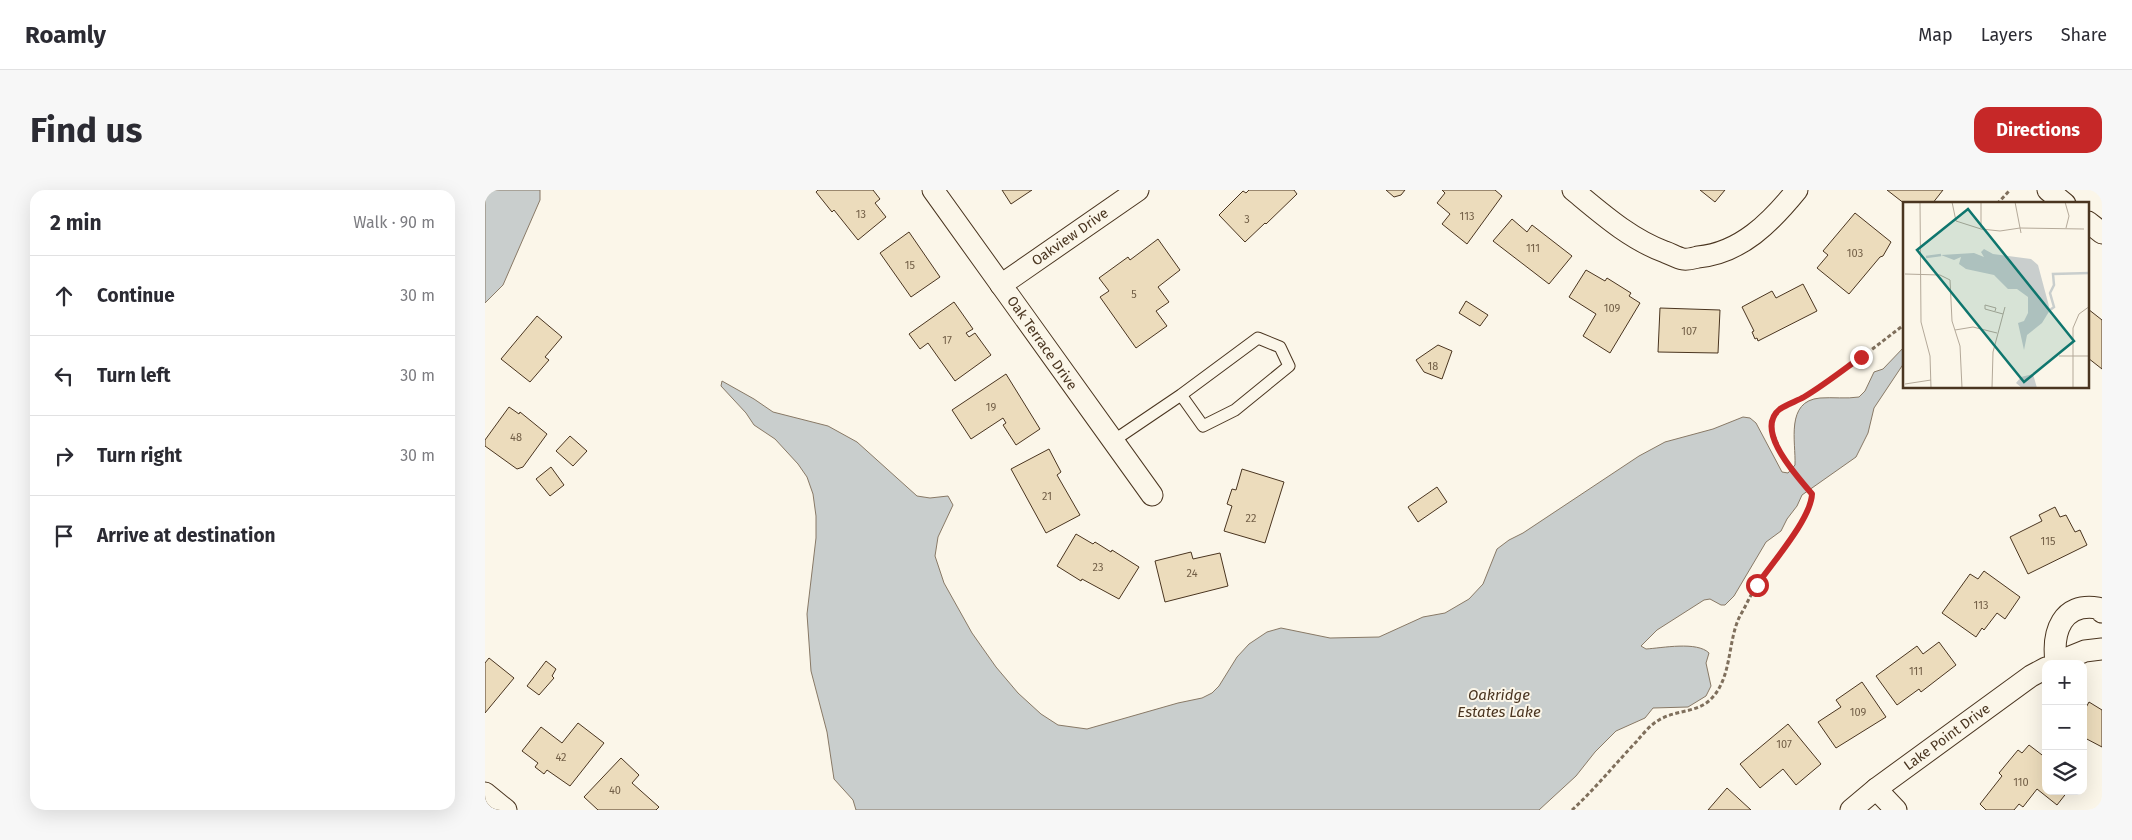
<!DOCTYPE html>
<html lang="en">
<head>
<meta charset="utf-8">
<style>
	:root { --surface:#fff; --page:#f7f7f7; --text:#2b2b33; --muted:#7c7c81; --line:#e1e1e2; --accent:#c62828 }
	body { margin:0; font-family:"Fira Sans",sans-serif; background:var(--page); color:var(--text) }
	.controls { position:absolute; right:15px; bottom:15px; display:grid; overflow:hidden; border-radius:10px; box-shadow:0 5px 20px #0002 }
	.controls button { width:45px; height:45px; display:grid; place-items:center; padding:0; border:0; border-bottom:1px solid var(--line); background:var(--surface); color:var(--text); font:25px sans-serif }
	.stop { position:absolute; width:15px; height:15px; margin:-11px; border:4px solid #c62828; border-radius:50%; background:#fff }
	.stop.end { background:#c62828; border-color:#fff; box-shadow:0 1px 5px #0008 }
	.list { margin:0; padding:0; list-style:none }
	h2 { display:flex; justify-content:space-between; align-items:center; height:65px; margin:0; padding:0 20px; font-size:21px }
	h2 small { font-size:16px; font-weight:400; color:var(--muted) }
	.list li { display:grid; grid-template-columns:32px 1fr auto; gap:15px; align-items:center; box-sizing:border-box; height:80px; padding:0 20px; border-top:1px solid var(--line) }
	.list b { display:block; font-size:19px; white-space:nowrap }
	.list em { font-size:16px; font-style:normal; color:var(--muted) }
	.icon { flex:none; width:28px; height:28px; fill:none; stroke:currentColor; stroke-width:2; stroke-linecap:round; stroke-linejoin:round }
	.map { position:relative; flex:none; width:1617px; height:620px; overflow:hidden; border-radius:15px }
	header { display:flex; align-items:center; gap:30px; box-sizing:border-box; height:70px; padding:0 25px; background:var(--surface); border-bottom:1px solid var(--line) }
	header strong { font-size:24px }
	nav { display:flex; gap:28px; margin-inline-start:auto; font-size:18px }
	.intro { display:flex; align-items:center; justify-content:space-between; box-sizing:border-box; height:120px; padding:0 30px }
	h1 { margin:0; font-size:35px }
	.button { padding:12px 22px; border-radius:15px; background:var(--accent); color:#fff; font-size:18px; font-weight:700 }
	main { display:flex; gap:30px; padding:0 30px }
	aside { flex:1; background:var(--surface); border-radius:15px; box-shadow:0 5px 20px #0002 }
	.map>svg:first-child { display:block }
</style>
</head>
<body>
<header>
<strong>Roamly</strong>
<nav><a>Map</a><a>Layers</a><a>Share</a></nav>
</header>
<div class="intro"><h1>Find us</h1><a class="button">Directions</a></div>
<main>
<aside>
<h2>2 min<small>Walk · 90 m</small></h2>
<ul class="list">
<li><svg class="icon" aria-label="ahead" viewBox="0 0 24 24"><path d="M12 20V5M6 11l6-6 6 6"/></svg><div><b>Continue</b></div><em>30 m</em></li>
<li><svg class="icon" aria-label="left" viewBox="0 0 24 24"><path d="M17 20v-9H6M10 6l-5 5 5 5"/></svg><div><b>Turn left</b></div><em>30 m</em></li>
<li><svg class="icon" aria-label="right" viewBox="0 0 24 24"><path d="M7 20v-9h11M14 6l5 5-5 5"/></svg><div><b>Turn right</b></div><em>30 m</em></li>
<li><svg class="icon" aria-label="arrive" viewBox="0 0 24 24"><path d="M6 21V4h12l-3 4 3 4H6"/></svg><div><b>Arrive at destination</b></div></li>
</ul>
</aside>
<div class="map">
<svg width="1617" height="620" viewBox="0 0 1617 620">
	<rect width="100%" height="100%" fill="#fbf6e9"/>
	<g fill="#c9cecd" stroke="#887966">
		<path d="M0 0H55V10L18 95 0 113Z"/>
		<path d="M1420 156 1419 173 1389 218 1383 243 1371 267 1317 305 1312 316 1302 329 1296 341 1281 352 1249 406 1240 415H1236L1225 409 1219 410 1172 440 1156 456 1161 459C1177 458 1212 451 1224 463L1221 473 1226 496 1221 506 1203 517 1168 518 1160 528 1131 541 1110 562 1091 586 1054 620H371L368 610 349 589 342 542 326 481 322 424 331 348V326L328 304 322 287 313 274 290 249 269 235 261 223 236 196 237 191 269 209 288 222 343 236 372 252 432 306 445 308 463 306 468 315 453 347 450 366 459 393 487 443 511 477 533 503 556 524 573 535 602 539 693 513 717 508 727 503 734 496 752 467 764 454 782 442 796 438 845 448 894 447 938 427 960 423 984 409 998 394 1012 359 1024 350 1038 343 1154 266 1180 252 1228 239 1258 227 1265 228 1271 233 1297 282 1303 283 1310 275C1311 252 1300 211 1335 208 1348 207 1361 209 1374 207L1380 201 1389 182 1398 179Z"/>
	</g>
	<g fill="#ecdcbc" stroke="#4a3520">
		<path d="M333 0H388L395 9 390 13 401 27 373 50 349 20 347 22 331 2Z"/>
		<path d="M517 0H547L526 14Z"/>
		<path d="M764 0H809L812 4 781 34 780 33 760 52 734 25 758 1 761 3Z"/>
		<path d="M901 0H920L916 5 909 7Z"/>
		<path d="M957 0H1010L1017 6 982 54 957 34 965 24 952 13 960 3Z"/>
		<path d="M1215 0H1240L1230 12Z"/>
		<path d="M1402 0H1458L1447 14H1420Z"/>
		<path d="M1370 23 1406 52 1398 66 1395 67 1364 104 1332 78 1343 65 1338 61Z"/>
		<path d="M1027 29 1042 42 1047 35 1087 66 1064 94 1008 51Z"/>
		<path d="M424 42 455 87 426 107 395 63Z"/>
		<path d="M673 49 695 80 673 97 684 112 671 121 682 136 651 158 615 107 624 101 614 88 643 67 645 70Z"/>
		<path d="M1101 80 1120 91 1122 88 1146 103 1144 106 1155 113 1125 163 1098 146 1111 124 1084 107Z"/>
		<path d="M1318 94 1332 121 1273 151 1272 148 1270 149 1267 142 1269 141 1257 117 1287 101 1291 108Z"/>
		<path d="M981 111 1003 125 995 136 974 123Z"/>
		<path d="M469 112 488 139 481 143 484 147 490 143 506 165 470 191 443 153 435 159 424 144Z"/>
		<path d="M1175 118 1235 120 1233 163 1173 162Z"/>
		<path d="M1603 119 1617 130V179L1603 168Z"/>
		<path d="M52 126 77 147 60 167 64 170 45 192 16 169Z"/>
		<path d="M953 155 967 161 957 189 939 182 931 170Z"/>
		<path d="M521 184 555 239 531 255 518 235 521 233 518 228 486 249 467 220Z"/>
		<path d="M24 217 34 224 35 222 62 244 38 277 32 279 0 256V250Z"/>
		<path d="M85 246 102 261 88 276 71 261Z"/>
		<path d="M564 259 576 282 572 285 595 325 561 343 526 279Z"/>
		<path d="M66 277 79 295 65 306 51 289Z"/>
		<path d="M757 279 799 292 780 353 739 341 747 316 742 314 747 299 751 300Z"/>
		<path d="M952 297 962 312 933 332 923 317Z"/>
		<path d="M1570 317 1575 327 1581 325 1590 342 1595 340 1602 355 1543 384 1525 347 1557 331 1554 325Z"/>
		<path d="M591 344 608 354 610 352 626 362 627 360 654 377 634 409 597 389 596 391 572 376Z"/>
		<path d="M706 362 708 369 735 363 743 396 680 412 670 371Z"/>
		<path d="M1499 381 1535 407 1520 429 1512 423 1499 440 1497 438 1491 447 1457 423 1485 384 1493 389Z"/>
		<path d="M1454 452 1471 475 1436 502 1434 499 1412 515 1391 486 1432 456 1438 464Z"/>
		<path d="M4 468 29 488 0 523V473Z"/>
		<path d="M61 471 71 479 67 486 69 488 54 505 42 496Z"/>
		<path d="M1377 492 1401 527 1351 558 1333 532 1356 517 1351 510Z"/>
		<path d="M1604 512 1617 520V557L1598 547V523Z"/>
		<path d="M93 533 119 553 85 596 62 580 59 584 50 577 53 573 37 561 56 537 77 553Z"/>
		<path d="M1303 534 1336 574 1311 595 1298 579 1275 598 1255 574Z"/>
		<path d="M1544 555 1561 568V601H1583L1572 615 1552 599 1538 617 1534 614 1529 620H1501L1495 614 1517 586 1514 583 1533 560 1537 563Z"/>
		<path d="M136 568 154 585 147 593 174 617 171 620H113L99 607Z"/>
		<path d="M1242 598 1266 620H1223Z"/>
	</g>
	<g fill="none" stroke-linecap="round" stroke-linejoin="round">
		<g stroke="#4a3520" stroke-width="13">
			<path id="service" d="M628 251 696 205 773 148 795 157 804 176 750 220 718 236 696 205"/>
		</g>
		<g stroke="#4a3520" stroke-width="23">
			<g id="minor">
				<path d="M448 0 667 305"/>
				<path d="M1088 0C1117 24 1145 49 1180 62 1186 64 1192 68 1198 69 1203 70 1209 68 1213 67 1256 63 1286 32 1312 0"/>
				<path d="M1563 0 1580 14"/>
				<path d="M1603 32 1617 43"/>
				<path d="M516 95 653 0"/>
				<path d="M1571 472C1567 442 1577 412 1613 418L1617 422"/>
				<path d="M1568 474 1600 461 1617 459"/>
				<path d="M1391 599 1411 620"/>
				<path d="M0 603 21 620"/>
				<path d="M1366 620 1391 599 1546 486 1561 478"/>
			</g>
		</g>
		<g stroke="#7f6f5c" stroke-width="3" stroke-dasharray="4 2.5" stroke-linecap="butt">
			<path d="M1512 14 1525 0"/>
			<path d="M1087 620C1110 599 1130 574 1152 551 1158 544 1165 535 1174 530 1190 520 1212 523 1226 509 1248 487 1242 449 1256 424 1262 414 1266 403 1273 394 1287 371 1326 330 1327 304L1298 268 1286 238 1289 227 1294 219 1320 206 1377 167 1420 134"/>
		</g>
		<use href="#service" stroke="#fbf6e9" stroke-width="11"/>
		<use href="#minor" stroke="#fbf6e9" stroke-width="21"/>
	</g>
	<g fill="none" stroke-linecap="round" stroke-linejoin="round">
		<path stroke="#c62828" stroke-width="6" d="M1272 395C1287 373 1326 329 1327 304 1313 287 1268 240 1295 219 1302 214 1312 211 1319 207 1339 195 1358 180 1376 167"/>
	</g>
	<g text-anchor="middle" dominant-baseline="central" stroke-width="4" stroke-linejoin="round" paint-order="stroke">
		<g font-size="11" fill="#725f47">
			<text x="376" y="24">13</text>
			<text x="982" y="26">113</text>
			<text x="762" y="29">3</text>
			<text x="1048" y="58">111</text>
			<text x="1370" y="63">103</text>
			<text x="425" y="75">15</text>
			<text x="649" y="104">5</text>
			<text x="1127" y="118">109</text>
			<text x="1204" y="141">107</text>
			<text x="462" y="150">17</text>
			<text x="948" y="176">18</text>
			<text x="506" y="217">19</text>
			<text x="31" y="247">48</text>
			<text x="562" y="306">21</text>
			<text x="766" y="328">22</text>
			<text x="1563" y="351">115</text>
			<text x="613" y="377">23</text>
			<text x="707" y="383">24</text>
			<text x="1496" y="415">113</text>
			<text x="1431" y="481">111</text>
			<text x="1373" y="522">109</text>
			<text x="1299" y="554">107</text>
			<text x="76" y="567">42</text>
			<text x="1536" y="592">110</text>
			<text x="130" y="600">40</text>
		</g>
		<g font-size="14" fill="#4a3520" stroke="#fbf6e9">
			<text transform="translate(585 47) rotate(-35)">Oakview Drive</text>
			<text transform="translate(557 153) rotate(55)">Oak Terrace Drive</text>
			<text transform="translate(1462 547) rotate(-36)">Lake Point Drive</text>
		</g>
		<g font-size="15" font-style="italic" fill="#4a3520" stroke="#fbf6e9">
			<text x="1014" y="505">Oakridge<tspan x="1014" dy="17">Estates Lake</tspan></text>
		</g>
	</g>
	<g transform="translate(1418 12)">
		<rect width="186" height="186" fill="#fbf6e9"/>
		<path d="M81 47 90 52 128 57 135 63 147 108 139 121 124 133 121 148 115 121 121 119 125 111V95L114 87H105L91 73 63 67 56 62 58 55 51 58 38 53 71 51 81 55 78 50ZM130 172 134 186H119L113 181 118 175Z" fill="#c9cecd"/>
		<path fill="none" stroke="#c9cecd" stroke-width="2.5" d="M23 55 38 53M147 108 151 105 147 91 151 83 150 72 187 71"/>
		<path fill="none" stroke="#b4a999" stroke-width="1" d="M17 0 18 120 27 154 28 186M49 0 53 19 78 27 97 29 117 26 181 27M112 0 118 31M162 0 166 14 163 26M78 26V0M2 72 37 73 47 78 49 119 57 144 59 186M92 109 93 106 82 103V107L100 112M52 128 70 125 94 131M156 154H187M2 182 28 178M89 186 90 150 102 105M170 186V126L176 112 187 104"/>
		<path fill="#0f766e" fill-opacity="0.15" stroke="#0f766e" stroke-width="2.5" d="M65 7 171 139 121 180 14 48Z"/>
		<rect width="186" height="186" fill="none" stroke="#4a3520" stroke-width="2.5"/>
	</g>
</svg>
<div class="controls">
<button>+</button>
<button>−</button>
<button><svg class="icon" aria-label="layers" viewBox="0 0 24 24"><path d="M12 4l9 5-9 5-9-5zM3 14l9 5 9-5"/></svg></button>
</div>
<div class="stop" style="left:1272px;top:395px"></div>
<div class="stop end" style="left:1376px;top:167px"></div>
</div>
</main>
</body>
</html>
